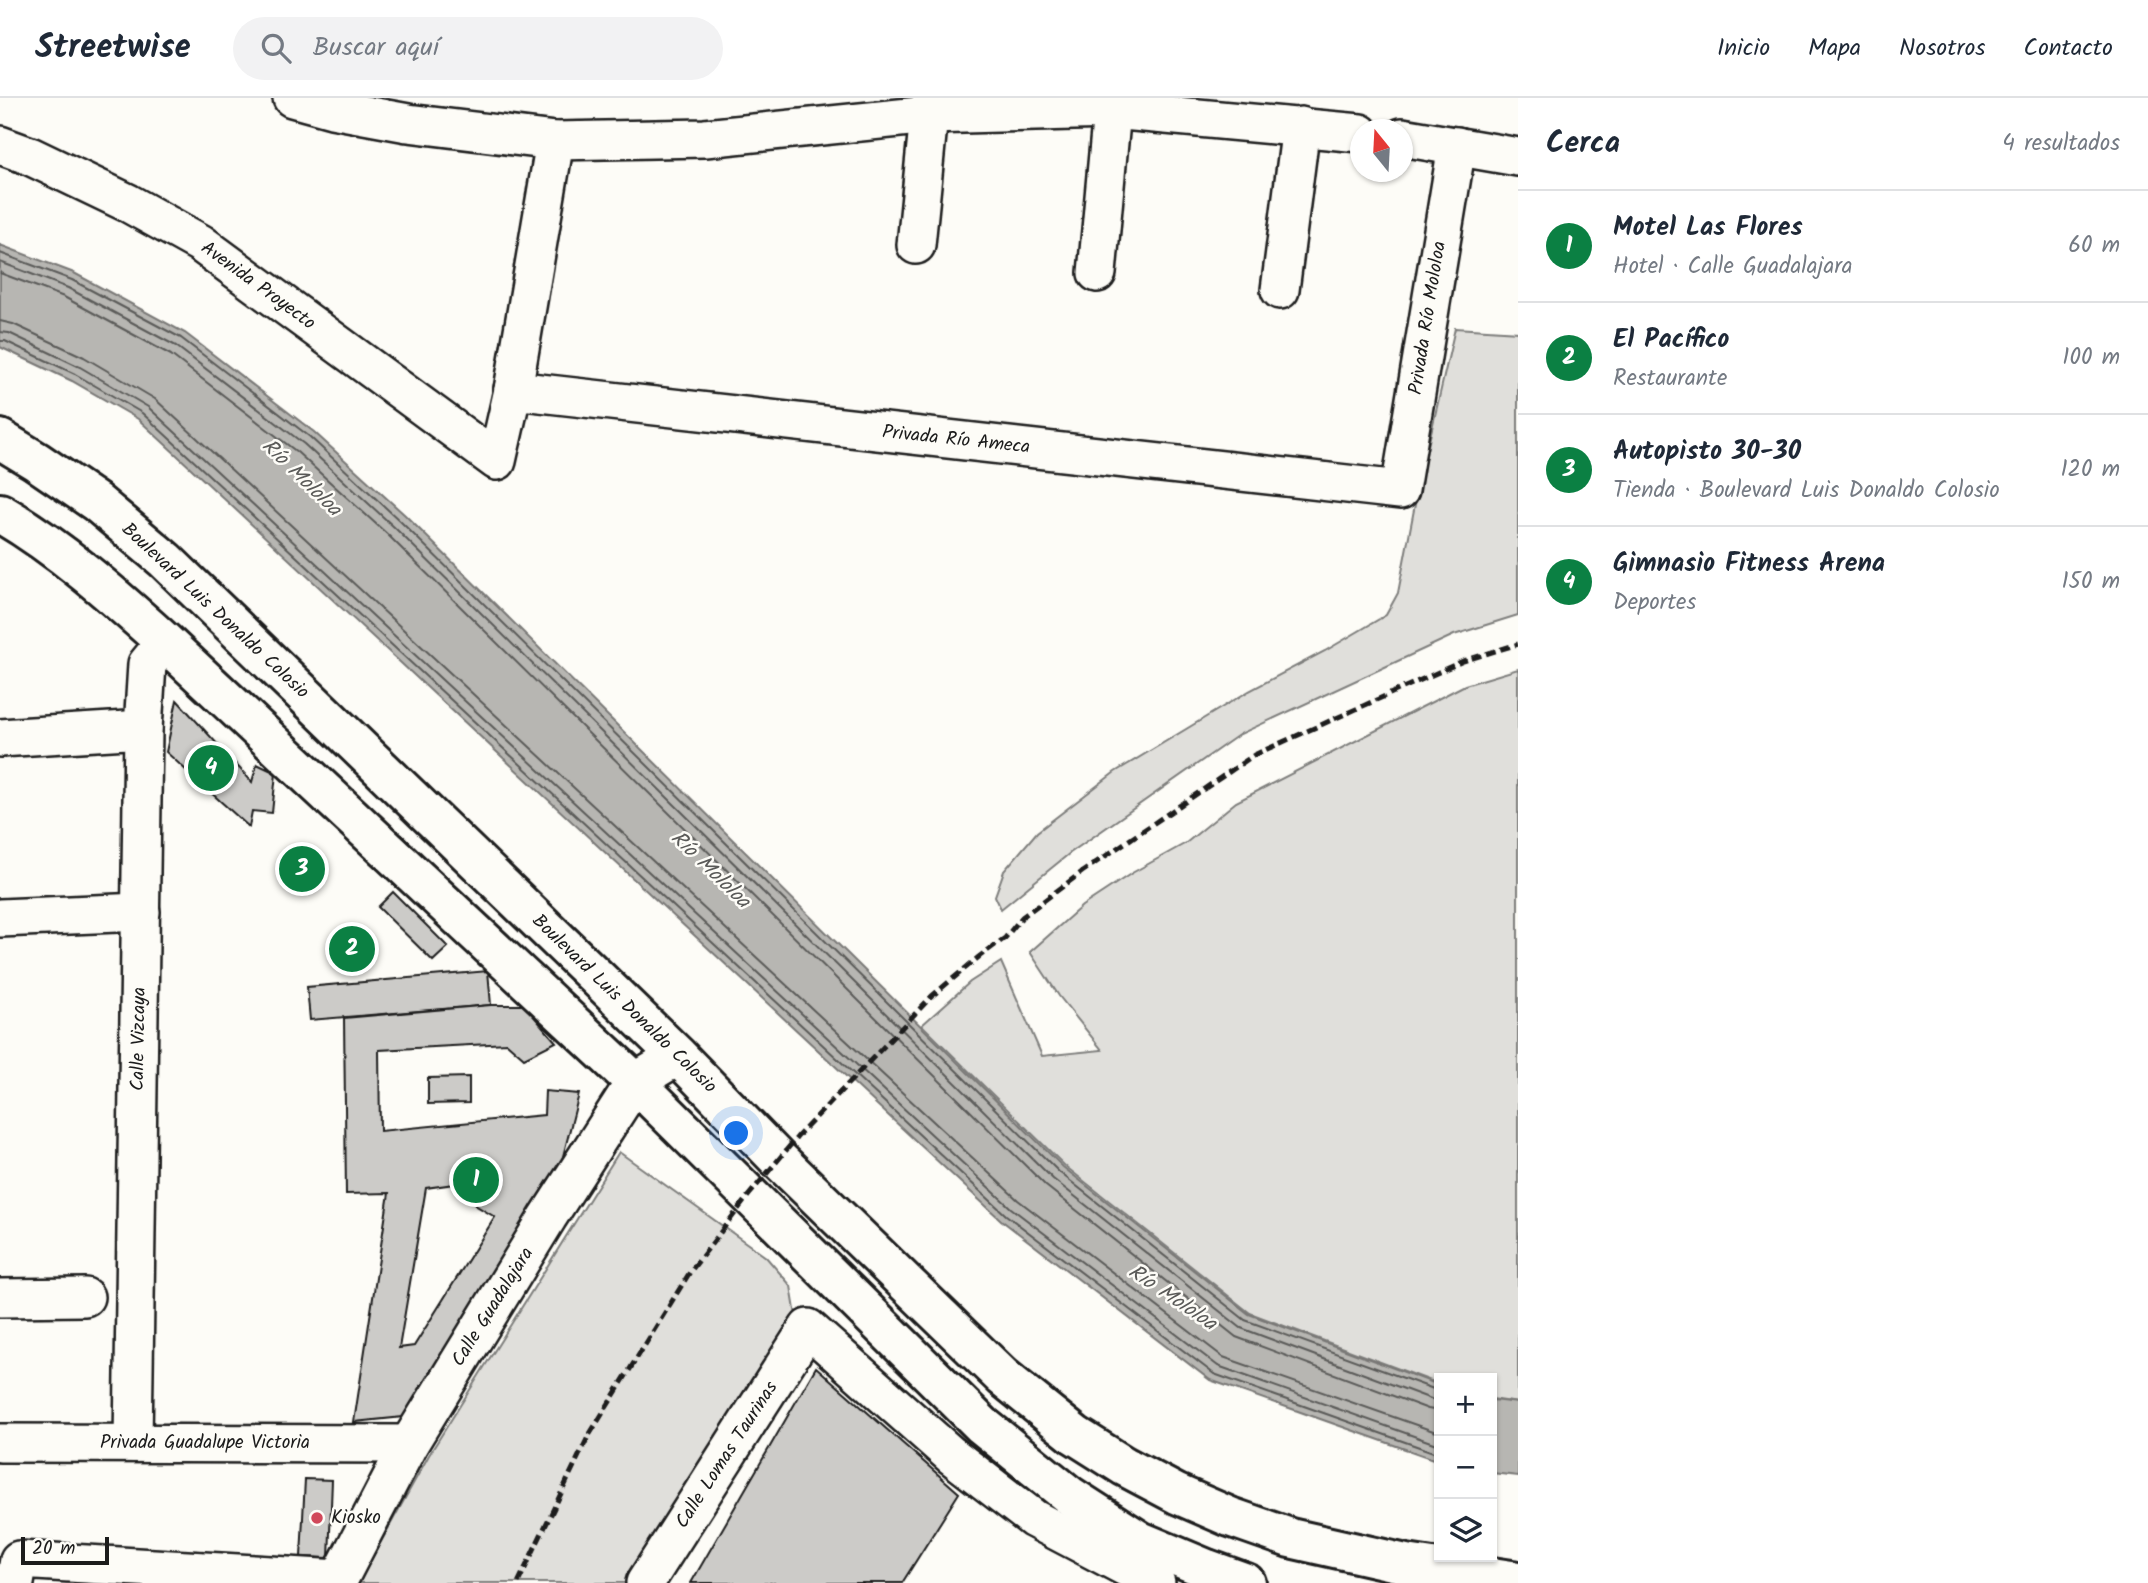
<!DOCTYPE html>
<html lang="es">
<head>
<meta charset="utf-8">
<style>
	:root { --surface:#fff; --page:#f2f2f3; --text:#1f2937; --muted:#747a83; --line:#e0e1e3; --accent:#0b8043 }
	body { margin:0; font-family:Kalam,sans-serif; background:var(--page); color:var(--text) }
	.controls { position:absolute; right:21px; bottom:21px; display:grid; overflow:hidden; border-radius:0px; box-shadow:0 2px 5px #0004 }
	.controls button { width:63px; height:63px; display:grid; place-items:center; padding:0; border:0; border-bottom:2px solid var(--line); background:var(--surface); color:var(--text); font:35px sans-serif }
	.compass { position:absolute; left:1350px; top:21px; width:63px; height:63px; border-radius:50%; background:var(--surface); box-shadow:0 2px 5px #0004; rotate:342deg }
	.scale { position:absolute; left:21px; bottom:18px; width:88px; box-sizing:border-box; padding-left:7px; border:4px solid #1c1c1c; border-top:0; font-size:19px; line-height:24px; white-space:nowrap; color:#1c1c1c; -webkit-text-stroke:5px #fdfcf7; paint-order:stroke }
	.you { position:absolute; left:737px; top:1036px; width:24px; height:24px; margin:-18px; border:5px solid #fff; border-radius:50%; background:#1a73e8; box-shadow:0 0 0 10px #1a73e833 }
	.badge { display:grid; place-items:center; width:46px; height:46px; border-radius:50%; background:var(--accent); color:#fff; font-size:23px; font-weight:700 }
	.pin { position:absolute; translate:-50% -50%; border:4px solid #fff; box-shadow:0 2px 7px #0006 }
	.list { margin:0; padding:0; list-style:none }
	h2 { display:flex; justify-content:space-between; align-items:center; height:91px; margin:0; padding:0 28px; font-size:30px }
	h2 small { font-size:23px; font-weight:400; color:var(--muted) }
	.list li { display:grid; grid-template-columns:46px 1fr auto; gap:21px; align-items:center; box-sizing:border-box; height:112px; padding:0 28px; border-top:2px solid var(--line) }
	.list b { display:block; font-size:26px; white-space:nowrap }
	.list p { margin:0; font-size:23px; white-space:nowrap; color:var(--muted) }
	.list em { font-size:23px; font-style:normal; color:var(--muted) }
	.icon { flex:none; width:38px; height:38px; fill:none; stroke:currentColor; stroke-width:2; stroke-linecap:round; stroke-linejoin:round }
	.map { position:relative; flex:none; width:1518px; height:1485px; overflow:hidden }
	header { display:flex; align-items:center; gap:42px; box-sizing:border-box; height:98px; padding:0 35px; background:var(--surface); border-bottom:2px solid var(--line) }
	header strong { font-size:33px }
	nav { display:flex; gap:38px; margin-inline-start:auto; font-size:24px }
	.search { width:490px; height:63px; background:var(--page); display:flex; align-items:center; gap:18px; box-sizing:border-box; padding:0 24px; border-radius:38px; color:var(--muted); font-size:26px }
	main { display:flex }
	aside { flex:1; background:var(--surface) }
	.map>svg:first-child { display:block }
</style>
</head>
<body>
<header>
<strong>Streetwise</strong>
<div class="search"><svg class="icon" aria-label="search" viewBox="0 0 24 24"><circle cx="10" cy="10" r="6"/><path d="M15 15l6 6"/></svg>Buscar aquí</div>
<nav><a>Inicio</a><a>Mapa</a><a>Nosotros</a><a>Contacto</a></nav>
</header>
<main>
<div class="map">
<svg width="1518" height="1485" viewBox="0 0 1518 1485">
	<rect width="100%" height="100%" fill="#fdfcf7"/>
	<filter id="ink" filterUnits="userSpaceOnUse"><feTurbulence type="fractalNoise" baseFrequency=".0143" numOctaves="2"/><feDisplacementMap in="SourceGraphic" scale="14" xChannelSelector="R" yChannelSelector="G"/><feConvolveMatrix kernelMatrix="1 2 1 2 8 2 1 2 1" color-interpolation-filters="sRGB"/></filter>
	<g filter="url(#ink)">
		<g fill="#e0dfdb" stroke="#7e7e7c" stroke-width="2">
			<path d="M1455 230 1518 234V517L1454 537 1240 636 1070 755 1001 811 995 798 1004 773 1037 734 1115 674 1249 593 1325 553 1386 517 1398 495 1417 396Z"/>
			<path d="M1518 571V1305L1492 1301V1280H1439V1286L1250 1215 1065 1068 922 927 970 884 1001 864 1042 958 1102 952 1059 898 1030 854 1082 808 1132 775 1186 745 1236 704 1465 587Z"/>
			<path d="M619 1054 766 1159 791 1188 799 1236 630 1485H360L362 1478 429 1357Z"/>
		</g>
		<g fill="#b7b6b2" stroke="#797876" stroke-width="2">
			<path d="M0 147 74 175 185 235 314 334 405 417 1063 1069 1249 1216 1439 1287V1363L1210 1282 1001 1122 138 321 72 283 0 249Z"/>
			<path d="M1492 1302 1518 1305V1378L1492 1375Z"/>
		</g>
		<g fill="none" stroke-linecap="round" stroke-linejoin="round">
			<g stroke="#5a5a58" stroke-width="2">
				<path d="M0 155 72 182 181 240 310 339 400 423 1059 1074 1245 1222 1439 1293"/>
				<path d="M0 164 68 190 176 248 304 346 394 429 1053 1081 1241 1230 1431 1301 1439 1302"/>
				<path d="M0 175 64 199 171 257 297 354 387 436 1046 1088 1236 1239 1428 1311 1439 1313"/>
				<path d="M0 223 13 226 84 259 155 301 1018 1102 1223 1259 1439 1335"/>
				<path d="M0 234 9 235 80 269 148 309 1011 1110 1218 1268 1439 1347"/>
				<path d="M0 243H5L75 276 142 315 1006 1117 1214 1276 1439 1356"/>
			</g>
		</g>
		<g fill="#cccbc8" stroke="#1c1c1c" stroke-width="2" fill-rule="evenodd">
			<path d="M177 602 252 684 257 666 276 675 272 715 252 713 249 729 166 654Z"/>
			<path d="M393 794 448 849 433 863 378 809Z"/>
			<path d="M488 873 491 907 310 922 307 889Z"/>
			<path d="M491 907H524L556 944 524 960 507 945 379 952 380 1033 544 1017 545 993 579 996 560 1070 413 1318 354 1324 389 1095 346 1096 344 920ZM483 1082 475 1107 495 1119 414 1248 399 1250 426 1090Z"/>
			<path d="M469 979V1005L428 1006V980Z"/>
			<path d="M816 1269 959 1395 902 1485H691Z"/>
			<path d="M305 1381 332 1382 329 1460 301 1459Z"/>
		</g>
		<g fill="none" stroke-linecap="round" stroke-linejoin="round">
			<g stroke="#1c1c1c" stroke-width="42">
				<g id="minor">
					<path d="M292 0 332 11 408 25 555 43 705 40 929 17 1112 12 1360 35"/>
					<path d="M1402 39 1518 59"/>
					<path d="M0 47 30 58 128 105 200 145 497 363 513 292 555 43"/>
					<path d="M916 147 929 17"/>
					<path d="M1097 175 1112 12"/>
					<path d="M1280 192 1301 28"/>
					<path d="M513 292 1400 392 1457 48"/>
					<path d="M0 640 143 631"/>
					<path d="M0 820 141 814"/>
					<path d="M0 1200 85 1199"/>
					<path d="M0 1345 409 1346"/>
					<path d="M133 1345 143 631 147 566 165 544"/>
					<path d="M15 1485 19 1462 339 1481"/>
					<path d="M337 1485 409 1346 548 1119 635 984 678 958"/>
					<path d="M645 1485 808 1230 951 1357 1034 1421 1156 1485"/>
				</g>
			</g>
			<g stroke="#1c1c1c" stroke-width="44">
				<g id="major">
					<path d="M0 341 36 363 96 404 165 462 678 958 778 1061 1003 1279 1075 1337 1124 1368 1177 1396 1230 1419 1290 1440 1406 1466 1518 1483"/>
					<path d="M0 415C60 450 114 498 165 544L635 984 982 1327 1070 1398 1140 1443 1207 1471 1246 1485"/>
				</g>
			</g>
			<use href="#minor" stroke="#fdfcf7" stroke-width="37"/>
			<use href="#major" stroke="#fdfcf7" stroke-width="38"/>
			<path stroke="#1c1c1c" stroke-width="5" stroke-dasharray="10 5" stroke-linecap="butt" d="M518 1485 588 1339 690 1174 749 1097 798 1038 932 898 980 858 1005 840 1022 819 1082 774 1254 657 1463 563 1518 546"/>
		</g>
	</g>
	<circle fill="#d1495b" stroke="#fdfcf7" stroke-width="2.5" cx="317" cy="1420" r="7"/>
	<g text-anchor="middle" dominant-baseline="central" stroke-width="5" stroke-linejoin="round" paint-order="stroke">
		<g font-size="19" fill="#1c1c1c" stroke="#fdfcf7">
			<text transform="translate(258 188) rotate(36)">Avenida Proyecto</text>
			<text transform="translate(1428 220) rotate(-81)">Privada Río Mololoa</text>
			<text transform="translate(956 342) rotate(6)">Privada Río Ameca</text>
			<text transform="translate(215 513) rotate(43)">Boulevard Luis Donaldo Colosio</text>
			<text transform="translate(624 906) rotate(44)">Boulevard Luis Donaldo Colosio</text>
			<text transform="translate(139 941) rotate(-89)">Calle Vizcaya</text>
			<text transform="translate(493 1209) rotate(-58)">Calle Guadalajara</text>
			<text x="205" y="1345">Privada Guadalupe Victoria</text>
			<text transform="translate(727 1357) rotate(-57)">Calle Lomas Taurinas</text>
		</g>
		<g font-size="19" fill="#1c1c1c" stroke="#fdfcf7" text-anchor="start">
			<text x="331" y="1420">Kiosko</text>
		</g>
		<g font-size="21" font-style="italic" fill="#5a5a58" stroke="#fdfcf7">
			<text transform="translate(301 380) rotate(44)">Río Mololoa</text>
			<text transform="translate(710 772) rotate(44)">Río Mololoa</text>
			<text transform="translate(1172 1200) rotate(34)">Río Mololoa</text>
		</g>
	</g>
</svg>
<div class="controls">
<button>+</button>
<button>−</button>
<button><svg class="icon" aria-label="layers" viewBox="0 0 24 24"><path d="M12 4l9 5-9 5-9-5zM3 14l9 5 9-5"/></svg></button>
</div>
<svg class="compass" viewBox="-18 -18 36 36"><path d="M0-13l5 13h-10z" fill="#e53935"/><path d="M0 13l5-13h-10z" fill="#747a83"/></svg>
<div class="scale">20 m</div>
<div class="you"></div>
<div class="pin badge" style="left:476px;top:1082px">1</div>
<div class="pin badge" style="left:352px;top:851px">2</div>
<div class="pin badge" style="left:302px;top:771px">3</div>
<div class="pin badge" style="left:211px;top:670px">4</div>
</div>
<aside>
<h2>Cerca<small>4 resultados</small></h2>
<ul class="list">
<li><span class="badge">1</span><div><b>Motel Las Flores</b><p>Hotel · Calle Guadalajara</p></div><em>60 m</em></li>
<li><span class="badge">2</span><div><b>El Pacífico</b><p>Restaurante</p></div><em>100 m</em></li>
<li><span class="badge">3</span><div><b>Autopisto 30-30</b><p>Tienda · Boulevard Luis Donaldo Colosio</p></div><em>120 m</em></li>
<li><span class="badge">4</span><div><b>Gimnasio Fitness Arena</b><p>Deportes</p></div><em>150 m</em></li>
</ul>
</aside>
</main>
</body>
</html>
